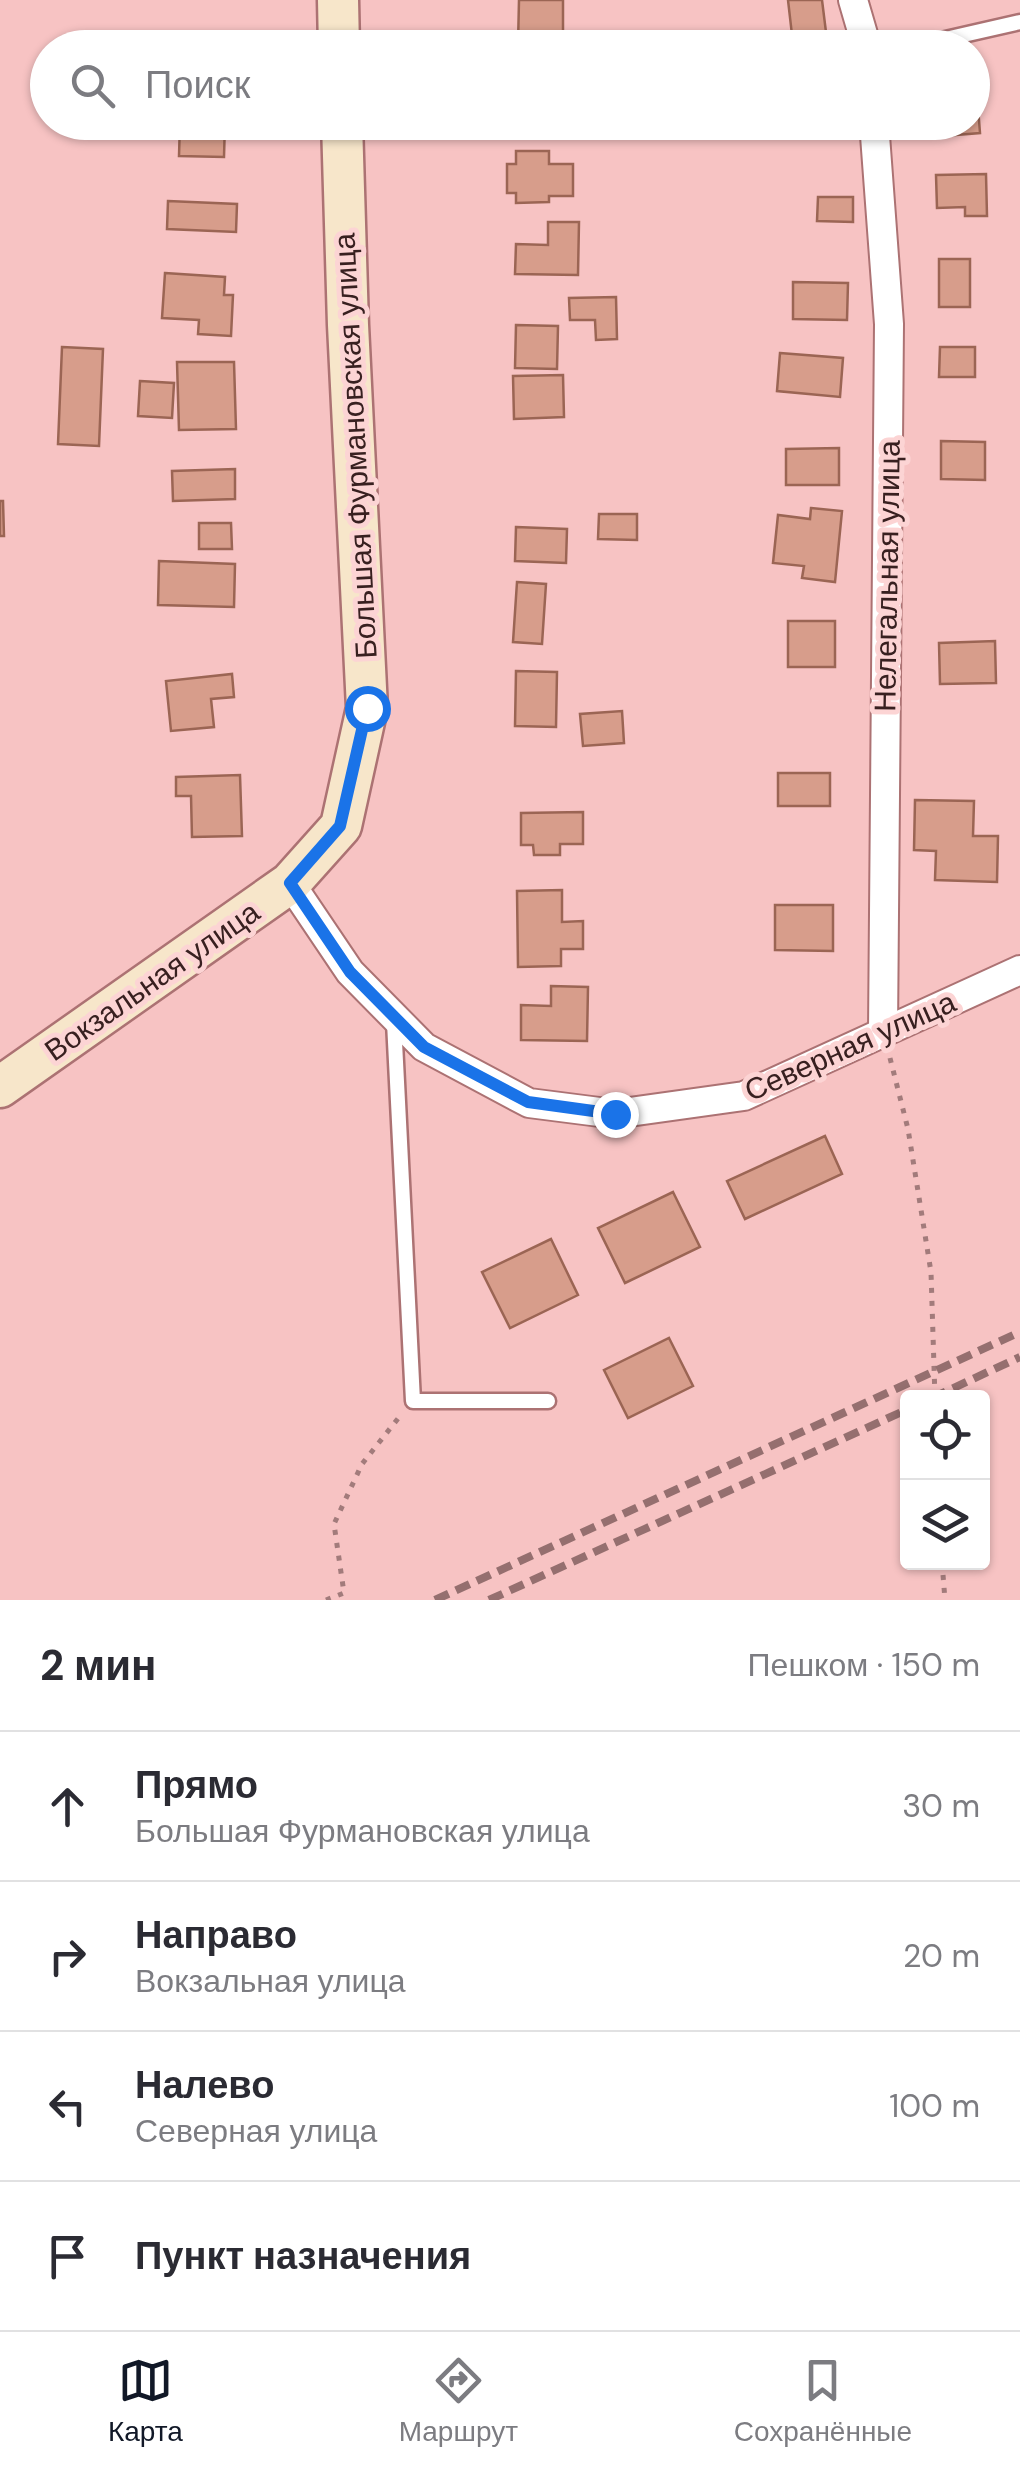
<!DOCTYPE html>
<html lang="ru">
<head>
<meta charset="utf-8">
<style>
	:root { --surface:#fff; --page:#f2f2f3; --text:#2b2b33; --muted:#7c7c81; --line:#e1e1e2; --accent:#111827 }
	body { margin:0; font-family:"DM Sans",sans-serif; background:var(--page); color:var(--text) }
	.controls { position:absolute; right:30px; bottom:30px; display:grid; overflow:hidden; border-radius:10px; box-shadow:0 2px 8px #0004 }
	.controls button { width:90px; height:90px; display:grid; place-items:center; padding:0; border:0; border-bottom:2px solid var(--line); background:var(--surface); color:var(--text); font:50px sans-serif }
	.stop { position:absolute; width:30px; height:30px; margin:-22px; border:8px solid #1a73e8; border-radius:50%; background:#fff }
	.stop.end { background:#1a73e8; border-color:#fff; box-shadow:0 2px 10px #0008 }
	.list { margin:0; padding:0; list-style:none }
	h2 { display:flex; justify-content:space-between; align-items:center; height:130px; margin:0; padding:0 40px; font-size:42px }
	h2 small { font-size:32px; font-weight:400; color:var(--muted) }
	.list li { display:grid; grid-template-columns:65px 1fr auto; gap:30px; align-items:center; box-sizing:border-box; height:150px; padding:0 40px; border-top:2px solid var(--line) }
	.list b { display:block; font-size:38px; white-space:nowrap }
	.list p { margin:0; font-size:32px; white-space:nowrap; color:var(--muted) }
	.list em { font-size:32px; font-style:normal; color:var(--muted) }
	.icon { flex:none; width:55px; height:55px; fill:none; stroke:currentColor; stroke-width:2; stroke-linecap:round; stroke-linejoin:round }
	.map { position:relative; flex:none; width:1020px; height:1600px; overflow:hidden }
	.search { position:absolute; background:var(--surface); box-shadow:0 2px 8px #0004; left:30px; right:30px; top:30px; height:110px; display:flex; align-items:center; gap:25px; box-sizing:border-box; padding:0 35px; border-radius:55px; color:var(--muted); font-size:38px }
	.sheet { height:730px; background:var(--surface) }
	nav { display:flex; justify-content:space-around; align-items:center; box-sizing:border-box; height:140px; border-top:2px solid var(--line); background:var(--surface); font-size:28px; color:var(--muted) }
	nav a { display:grid; justify-items:center; gap:5px }
	nav .on { color:var(--accent) }
	.map>svg:first-child { display:block }
</style>
</head>
<body>
<div class="map">
<svg width="1020" height="1600" viewBox="0 0 1020 1600">
	<rect width="100%" height="100%" fill="#f7c3c3"/>
	<g fill="#d79d8b" stroke="#9b6554" stroke-width="2.5">
		<path d="M519 0H563V46L518 45Z"/>
		<path d="M788 0H822L826 32 792 35Z"/>
		<path d="M159 36 211 37V48H159Z"/>
		<path d="M977 94 980 133 932 137 931 122H972V95Z"/>
		<path d="M180 122H225L224 157 179 156Z"/>
		<path d="M516 151H549V164H573V196H549V202L516 203V193H507V164H516Z"/>
		<path d="M986 174 987 216H965V207L937 208 936 175Z"/>
		<path d="M818 197H853V222L817 221Z"/>
		<path d="M168 201 237 204 236 232 167 229Z"/>
		<path d="M548 222H579L578 275 515 274 516 244 548 245Z"/>
		<rect x="939" y="259" width="31" height="48"/>
		<path d="M165 273 225 277 224 295H233L231 336 198 334 199 320 162 318Z"/>
		<path d="M793 282 848 283 847 320 793 319Z"/>
		<path d="M616 297 617 339 596 340 595 320H570L569 298Z"/>
		<path d="M516 325 558 326 557 369 515 368Z"/>
		<path d="M62 347 103 349 99 446 58 444Z"/>
		<path d="M940 347H975V377H939Z"/>
		<path d="M780 353 843 358 840 397 777 391Z"/>
		<path d="M177 362H234L236 429 179 430Z"/>
		<path d="M563 375 564 417 514 419 513 376Z"/>
		<path d="M140 381 174 383 172 418 138 416Z"/>
		<path d="M941 441 985 442V480L941 479Z"/>
		<path d="M839 448V485H786V449Z"/>
		<path d="M235 469V499L173 501 172 471Z"/>
		<path d="M0 501H3L4 536H0Z"/>
		<path d="M811 508 842 511 835 582 802 578 804 566 773 563 778 515 810 519Z"/>
		<path d="M599 514H637V540L598 539Z"/>
		<path d="M199 523H231L232 549H199Z"/>
		<path d="M516 527 567 529 566 563 515 561Z"/>
		<path d="M159 561 235 564 234 607 158 605Z"/>
		<path d="M517 582 546 584 542 644 513 642Z"/>
		<rect x="788" y="621" width="47" height="46"/>
		<path d="M995 641 996 683 940 684 939 643Z"/>
		<path d="M516 671 557 672 556 727 515 726Z"/>
		<path d="M232 674 234 697 211 699 214 727 171 731 166 681Z"/>
		<path d="M622 711 624 743 583 746 580 714Z"/>
		<rect x="778" y="773" width="52" height="33"/>
		<path d="M240 775 242 836 192 837 191 796H176V777Z"/>
		<path d="M915 800 974 801 973 836H998L997 882 935 880 936 851 914 850Z"/>
		<path d="M583 812V844H560V855H534L533 845H521V813Z"/>
		<path d="M562 890V922L583 921V949H561V966L518 967 517 891Z"/>
		<path d="M775 905H833V951L775 950Z"/>
		<path d="M551 986 588 987 587 1041 521 1040V1005L551 1006Z"/>
		<path d="M825 1136 842 1174 745 1219 727 1181Z"/>
		<path d="M673 1192 700 1247 625 1283 598 1228Z"/>
		<path d="M551 1239 578 1295 510 1328 482 1272Z"/>
		<path d="M669 1338 693 1386 628 1418 604 1370Z"/>
	</g>
	<g fill="none" stroke-linecap="round" stroke-linejoin="round">
		<g stroke="#ac7273" stroke-width="19">
			<g id="lane">
				<path d="M906 48 1020 22"/>
				<path d="M394 1022 413 1401H548"/>
			</g>
		</g>
		<g stroke="#ac7273" stroke-width="32">
			<g id="street">
				<path d="M853 0 867 48"/>
				<path d="M874 122 889 324 883 1031"/>
				<path d="M290 883 350 972 424 1047 529 1103 615 1114 744 1096 1020 970"/>
			</g>
		</g>
		<g stroke="#ac7273" stroke-width="45">
			<g id="secondary">
				<path d="M338 0 339 48"/>
				<path d="M0 1087 290 883 341 826 367 708 348 325 342 122"/>
			</g>
		</g>
		<g stroke="#a27b7b" stroke-width="5" stroke-dasharray="5 8" stroke-linecap="butt">
			<path d="M890 1058 908 1129 931 1272 935 1398"/>
			<path d="M942 1562 945 1600"/>
			<path d="M326 1600 344 1593 334 1524 362 1464 400 1416"/>
		</g>
		<use href="#lane" stroke="#fff" stroke-width="14"/>
		<use href="#street" stroke="#fff" stroke-width="28"/>
		<use href="#secondary" stroke="#f7e6ca" stroke-width="40"/>
		<g stroke="#956f6f" stroke-width="8" stroke-dasharray="15 8" stroke-linecap="butt">
			<path d="M932 1398 1020 1357"/>
			<path d="M435 1600 1020 1332"/>
			<path d="M489 1600 908 1409"/>
		</g>
	</g>
	<g fill="none" stroke-linecap="round" stroke-linejoin="round">
		<path stroke="#1a73e8" stroke-width="12" d="M367 708 340 826 290 883 350 972 424 1047 528 1102 615 1114"/>
	</g>
	<g text-anchor="middle" dominant-baseline="central" stroke-width="10" stroke-linejoin="round" paint-order="stroke">
		<g font-size="30" fill="#382020" stroke="#fcd4d4">
			<text transform="translate(355 446) rotate(-93)">Большая Фурмановская улица</text>
			<text transform="translate(887 576) rotate(-89)">Нелегальная улица</text>
			<text transform="translate(152 981) rotate(-35)">Вокзальная улица</text>
			<text transform="translate(850 1046) rotate(-24)">Северная улица</text>
		</g>
	</g>
</svg>
<div class="controls">
<button><svg class="icon" aria-label="locate" viewBox="0 0 24 24"><circle cx="12" cy="12" r="6"/><path d="M12 2v4M12 18v4M2 12h4M18 12h4"/></svg></button>
<button><svg class="icon" aria-label="layers" viewBox="0 0 24 24"><path d="M12 4l9 5-9 5-9-5zM3 14l9 5 9-5"/></svg></button>
</div>
<div class="stop" style="left:367px;top:708px"></div>
<div class="stop end" style="left:615px;top:1114px"></div>
<div class="search"><svg class="icon" aria-label="search" viewBox="0 0 24 24"><circle cx="10" cy="10" r="6"/><path d="M15 15l6 6"/></svg>Поиск</div>
</div>
<section class="sheet">
<h2>2 мин<small>Пешком · 150 m</small></h2>
<ul class="list">
<li><svg class="icon" aria-label="ahead" viewBox="0 0 24 24"><path d="M12 20V5M6 11l6-6 6 6"/></svg><div><b>Прямо</b><p>Большая Фурмановская улица</p></div><em>30 m</em></li>
<li><svg class="icon" aria-label="right" viewBox="0 0 24 24"><path d="M7 20v-9h11M14 6l5 5-5 5"/></svg><div><b>Направо</b><p>Вокзальная улица</p></div><em>20 m</em></li>
<li><svg class="icon" aria-label="left" viewBox="0 0 24 24"><path d="M17 20v-9H6M10 6l-5 5 5 5"/></svg><div><b>Налево</b><p>Северная улица</p></div><em>100 m</em></li>
<li><svg class="icon" aria-label="arrive" viewBox="0 0 24 24"><path d="M6 21V4h12l-3 4 3 4H6"/></svg><div><b>Пункт назначения</b></div></li>
</ul>
</section>
<nav>
<a class="on"><svg class="icon" aria-label="map" viewBox="0 0 24 24"><path d="M3 6l6-2 6 2 6-2v14l-6 2-6-2-6 2zM9 4v14M15 6v14"/></svg>Карта</a>
<a><svg class="icon" aria-label="directions" viewBox="0 0 24 24"><path d="M12 3l9 9-9 9-9-9zM9 14v-3h6M13 9l2 2-2 2"/></svg>Маршрут</a>
<a><svg class="icon" aria-label="saved" viewBox="0 0 24 24"><path d="M7 4h10v16l-5-4-5 4z"/></svg>Сохранённые</a>
</nav>
</body>
</html>
